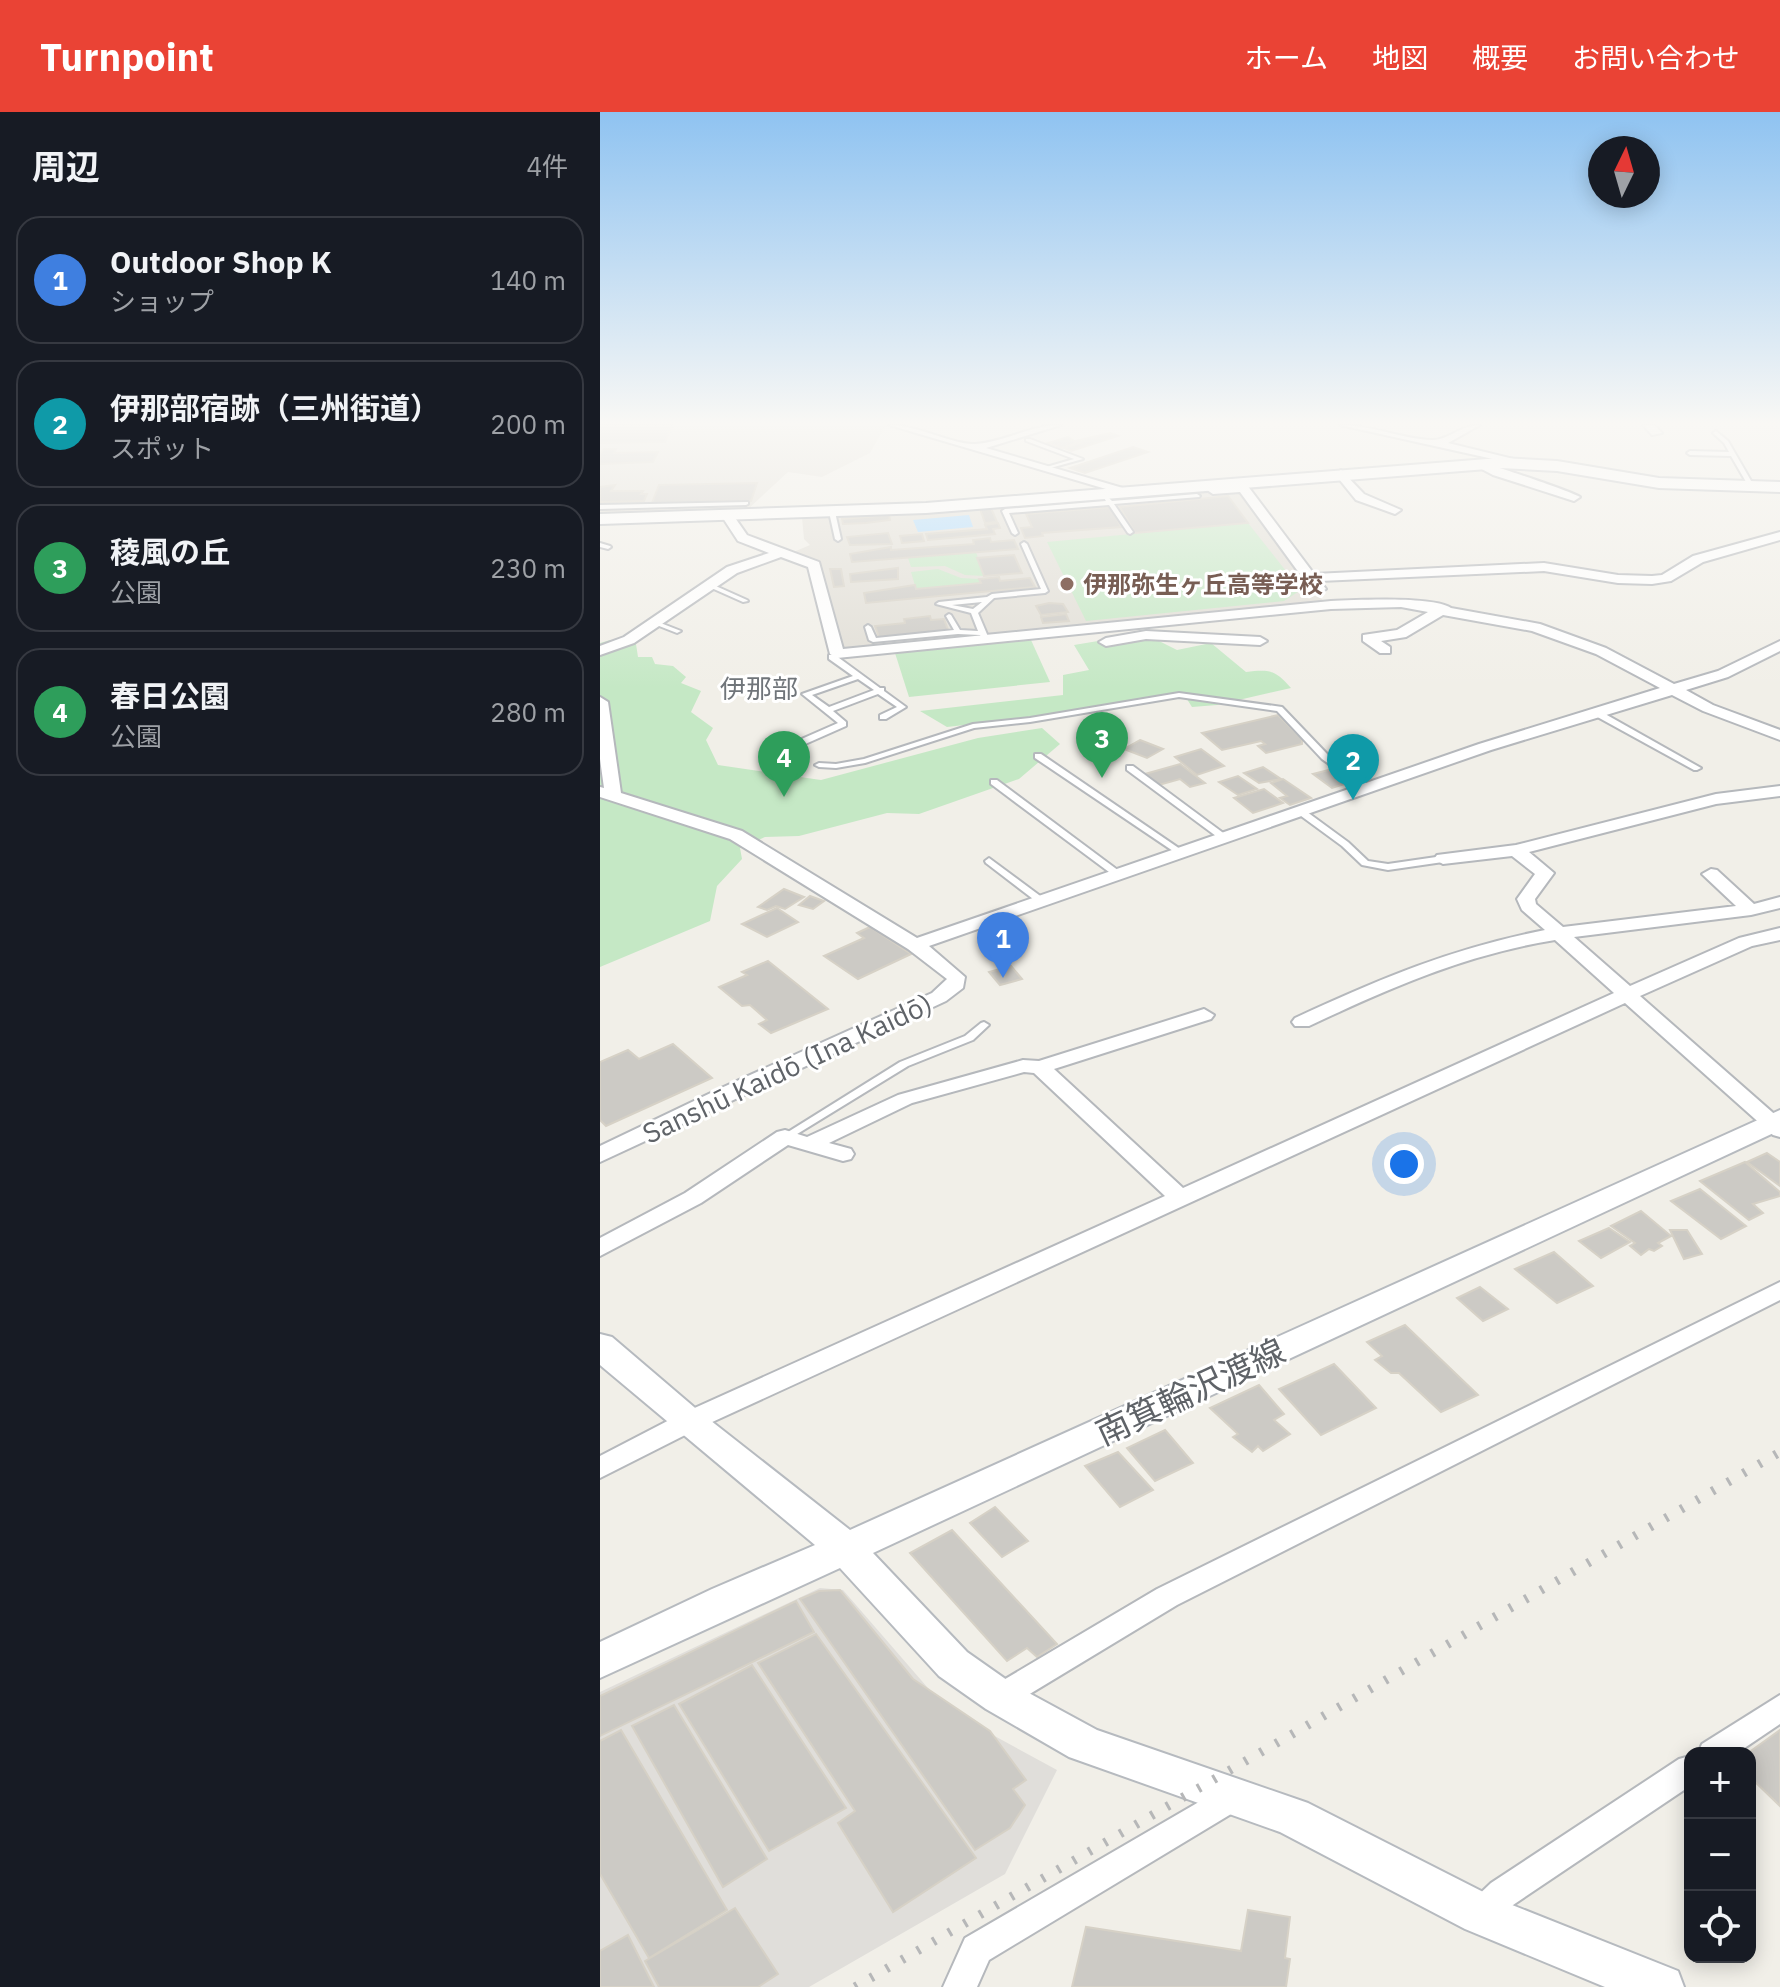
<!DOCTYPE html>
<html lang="ja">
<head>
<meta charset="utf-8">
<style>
	:root { --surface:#171b24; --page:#242831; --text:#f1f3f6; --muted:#9ea1a6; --line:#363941; --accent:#ea4335 }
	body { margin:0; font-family:"IBM Plex Sans","Noto Sans JP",sans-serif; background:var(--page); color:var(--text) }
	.controls { position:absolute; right:24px; bottom:24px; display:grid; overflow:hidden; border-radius:16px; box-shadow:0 4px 20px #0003 }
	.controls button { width:72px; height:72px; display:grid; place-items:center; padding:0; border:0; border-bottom:2px solid var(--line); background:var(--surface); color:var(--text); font:40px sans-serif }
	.compass { position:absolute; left:988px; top:24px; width:72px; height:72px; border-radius:50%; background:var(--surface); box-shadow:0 4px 20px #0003; rotate:5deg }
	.you { position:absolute; left:804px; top:1052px; width:28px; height:28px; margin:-20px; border:6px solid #fff; border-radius:50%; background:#1a73e8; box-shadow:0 0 0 12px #1a73e833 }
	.badge { display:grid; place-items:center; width:52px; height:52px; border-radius:50%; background:var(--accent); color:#fff; font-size:26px; font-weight:700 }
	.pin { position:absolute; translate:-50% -66px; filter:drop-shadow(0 2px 4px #0008) }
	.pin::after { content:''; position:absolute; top:42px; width:28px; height:24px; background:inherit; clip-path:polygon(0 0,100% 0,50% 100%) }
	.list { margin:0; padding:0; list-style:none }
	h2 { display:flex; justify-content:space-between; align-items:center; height:104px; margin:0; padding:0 32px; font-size:34px }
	h2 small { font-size:26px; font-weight:400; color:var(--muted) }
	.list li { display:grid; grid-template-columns:52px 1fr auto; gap:24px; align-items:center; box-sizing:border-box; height:128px; margin:0 16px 16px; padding:0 16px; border:2px solid var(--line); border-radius:24px }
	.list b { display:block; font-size:30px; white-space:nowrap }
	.list p { margin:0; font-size:26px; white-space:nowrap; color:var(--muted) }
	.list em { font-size:26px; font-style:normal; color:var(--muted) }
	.icon { flex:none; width:44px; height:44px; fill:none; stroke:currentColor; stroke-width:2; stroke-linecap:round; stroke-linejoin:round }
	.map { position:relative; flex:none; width:1180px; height:1875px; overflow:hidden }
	header { display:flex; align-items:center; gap:48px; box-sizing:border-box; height:112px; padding:0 40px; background:var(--accent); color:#fff }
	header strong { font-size:38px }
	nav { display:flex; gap:44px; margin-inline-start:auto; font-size:28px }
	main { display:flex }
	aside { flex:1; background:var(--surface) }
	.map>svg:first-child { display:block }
</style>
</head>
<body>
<header>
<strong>Turnpoint</strong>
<nav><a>ホーム</a><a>地図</a><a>概要</a><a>お問い合わせ</a></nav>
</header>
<main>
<aside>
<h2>周辺<small>4件</small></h2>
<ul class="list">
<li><span class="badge" style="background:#3f7fe0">1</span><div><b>Outdoor Shop K</b><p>ショップ</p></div><em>140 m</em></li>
<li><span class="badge" style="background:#0f9aa8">2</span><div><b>伊那部宿跡（三州街道）</b><p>スポット</p></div><em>200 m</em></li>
<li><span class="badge" style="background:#2e9e5b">3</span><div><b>稜風の丘</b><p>公園</p></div><em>230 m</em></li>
<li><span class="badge" style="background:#2e9e5b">4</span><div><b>春日公園</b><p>公園</p></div><em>280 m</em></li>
</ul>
</aside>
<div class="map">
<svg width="1180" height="1875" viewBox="0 0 1180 1875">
	<rect width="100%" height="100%" fill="#f1efe8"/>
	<path fill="#e0deda" d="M220 1476 243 1478 347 1598 457 1658 405 1762 209 1875H0V1580Z"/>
	<g fill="#e1ded6">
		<path d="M0 313H286L270 341 222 365 188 360 147 398 0 403Z"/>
		<path d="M641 378 723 489 263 538 242 535 220 455 189 442 210 433 204 427 202 405 332 400Z"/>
	</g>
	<g fill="#c5e8c5">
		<path d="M648 411 701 478 684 489 486 509 447 430Z"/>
		<path d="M376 440 384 464 365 463 345 454 311 455 308 446Z"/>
		<path d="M338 457 361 466 379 467 381 471 316 477 311 460Z"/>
		<path d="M553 526 577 538 611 531 646 560C669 557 676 558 691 576L617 593 592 595 583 581 425 606 347 615 320 599 463 583V563L489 558 474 533 498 529 508 535Z"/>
		<path d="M10 528 36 532 38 545H52L55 552 73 554 86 565 81 571 101 579 91 600 113 616 106 628 118 653 221 668 378 626 442 616 460 632 419 667 319 702 287 701 199 724 165 725 140 736 142 747 117 774 110 809 0 855V531Z"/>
		<path d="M431 528 450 570 309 585 295 541Z"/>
	</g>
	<path fill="#aadaff" d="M369 403 373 415 318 420 313 408Z"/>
	<g fill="#cccac5" stroke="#d6d1c6" stroke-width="2">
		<path d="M0 313H73L65 330 0 331Z"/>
		<path d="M510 321 518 324 471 339 464 336 480 331 475 329Z"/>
		<path d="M468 325 477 331 462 336 448 331Z"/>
		<path d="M533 335 548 340 485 361 470 356Z"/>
		<path d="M4 337H16L14 341 58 340 53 350 0 352V342Z"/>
		<path d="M157 371 151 389 52 391 59 373Z"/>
		<path d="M15 373 11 379H43L41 382H47L44 389 0 390V375Z"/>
		<path d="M628 384 648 411 535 421 520 395Z"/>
		<path d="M511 395 521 415 442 421 443 424 425 426 421 416 432 415 426 402Z"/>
		<path d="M391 396 397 410 385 411 380 397Z"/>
		<path d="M289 403 290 408 266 411 243 412 242 407Z"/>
		<path d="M398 411 400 416 393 417 395 422 328 428 326 422 387 417 385 413Z"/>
		<path d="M288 421 292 432 250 433 247 425Z"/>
		<path d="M322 422 324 429 302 431 300 424Z"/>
		<path d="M390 426 391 430 414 428 418 437 252 450 250 442 291 435V438L374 432 373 428Z"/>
		<path d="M414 443 422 461 384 464 377 446Z"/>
		<path d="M298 456V467L251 470 250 462Z"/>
		<path d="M230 457H241L244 474 234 475Z"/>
		<path d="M399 465 400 469 430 466 435 475 266 491 264 481 315 473 316 477 381 471 379 467Z"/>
		<path d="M449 491 463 492 468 500 441 503 436 494Z"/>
		<path d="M466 502 469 509 443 511 441 505Z"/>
		<path d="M330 504 331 508 344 507 348 518 279 525 275 514 305 511 304 507Z"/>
		<path d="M678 603 702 627V632L666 641 658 634 665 632 661 629 622 638 602 621Z"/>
		<path d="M540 628 563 637 547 646 524 637Z"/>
		<path d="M601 637 624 654 597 663 575 645Z"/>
		<path d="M580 652 605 671 590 675 580 667 559 673 545 662Z"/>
		<path d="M663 655 681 667 659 671 644 661Z"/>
		<path d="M736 656 755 669 732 676 713 662Z"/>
		<path d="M638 664 657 677 638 683 619 670Z"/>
		<path d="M683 667 711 686 690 693 680 686 687 684 671 671Z"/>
		<path d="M664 677 683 691 653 701 634 686Z"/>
		<path d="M184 777 204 785 185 797 176 794 167 798 158 795Z"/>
		<path d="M210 784 224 789 213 797 199 793Z"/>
		<path d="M177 796 198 810 167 825 142 812Z"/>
		<path d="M270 815 311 842 258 867 224 844 264 826 257 821Z"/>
		<path d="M168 849 228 897 171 921 159 912 167 908 150 893 142 894 119 875 147 863 142 860Z"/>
		<path d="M411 854 422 867 400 873 389 860Z"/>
		<path d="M73 932 112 966 6 1014 0 1008V950L28 938 39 947Z"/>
		<path d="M1167 1041 1180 1050V1074L1147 1050Z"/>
		<path d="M1145 1050 1180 1080V1084L1153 1092 1163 1101 1149 1108 1100 1069Z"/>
		<path d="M1100 1077 1146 1114 1121 1127 1071 1089Z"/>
		<path d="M1041 1099 1071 1124 1058 1131 1062 1134 1054 1139 1049 1137 1041 1143 1030 1134 1035 1131 1011 1114Z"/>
		<path d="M1009 1116 1030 1130 1001 1146 979 1129Z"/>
		<path d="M1070 1118H1087L1102 1142 1084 1147Z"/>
		<path d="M954 1140 993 1174 957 1191 915 1157Z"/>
		<path d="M880 1175 908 1197 883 1209 857 1186Z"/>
		<path d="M805 1213 878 1283 841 1300 799 1261H791L775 1248 782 1244 767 1230Z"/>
		<path d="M734 1252 776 1296 721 1323 679 1277Z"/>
		<path d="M659 1273 684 1302 674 1308 690 1322 663 1339 658 1334 652 1340 633 1325 638 1322 610 1296Z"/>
		<path d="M565 1318 593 1351 555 1369 527 1336Z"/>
		<path d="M518 1340 553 1378 520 1395 485 1354Z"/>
		<path d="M395 1395 428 1429 402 1445 370 1411Z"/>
		<path d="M352 1418 457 1532 437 1545 427 1536 407 1549 310 1441Z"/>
		<path d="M240 1478 313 1567 390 1619 426 1668 413 1677 425 1693 410 1716 375 1738 200 1487 219 1479Z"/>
		<path d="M196 1489 214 1520 0 1624V1584Z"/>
		<path d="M216 1522 376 1746 293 1800 238 1711 255 1699 158 1551Z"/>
		<path d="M152 1553 246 1696 169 1739 79 1592Z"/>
		<path d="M74 1593 167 1747 123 1775 32 1614Z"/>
		<path d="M21 1618 127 1798 49 1846 0 1762V1629Z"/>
		<path d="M1180 1618V1694L1150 1665 1148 1641Z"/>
		<path d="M135 1796 178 1862 158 1875H59L45 1849Z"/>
		<path d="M648 1798 690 1805 685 1846 690 1847 686 1875H472L486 1815 641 1839Z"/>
		<path d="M28 1823 54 1875H0V1839Z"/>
	</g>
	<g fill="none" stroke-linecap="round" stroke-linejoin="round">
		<g stroke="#b5b8bc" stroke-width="4">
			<g id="lane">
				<path d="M1116 319 1128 329 1154 374 1153 375H1149L1131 344 1090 343 1087 341 1090 339 1129 340 1124 331 1113 321Z"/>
				<path d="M426 327H430L483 347 443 358V356L474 347 426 329Z"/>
				<path d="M597 382 600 384 599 385 514 392 533 420 530 422 528 421 509 393 409 401 418 421 415 423 412 421 402 399 405 397 506 389 504 386 507 384 512 389Z"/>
				<path d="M148 390V392L146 393 0 397V393Z"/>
				<path d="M232 398 235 400 241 427 238 429 235 427 229 400Z"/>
				<path d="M424 430 427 432 448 479 445 481 394 486 378 501 389 527 387 528H383L380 523 358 522 273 530 269 528 265 515 268 513 271 515 276 526 354 518 346 504 349 502 351 503 360 518 378 519 371 501 336 492 339 490 387 485 392 482 441 477 421 432ZM382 490 373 497 352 493Z"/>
				<path d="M0 431 10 434 11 435 8 437 0 435Z"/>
				<path d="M109 471 147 488 148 489 143 490 107 474 106 473Z"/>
				<path d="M54 510H58L81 519 77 521 54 512Z"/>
				<path d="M229 543H235L280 576H284V579L306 595 286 607H280V603L297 595 278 582 233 599 246 610V614L203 633H197V629L238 611 202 582 253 564 229 547ZM258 567 274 578 229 595 212 583Z"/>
				<path d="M579 581 682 595 728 643 773 676 772 678H766L722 647 677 599 579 585 430 610 374 616 265 651 236 656 219 655 215 653 219 651 236 652 264 647 373 612 430 606Z"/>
				<path d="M992 598H998L1101 656 1097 658H1094L992 602Z"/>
				<path d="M435 642H441L583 739 582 741H576L435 646Z"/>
				<path d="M527 654H533L626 723V727H620L527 658Z"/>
				<path d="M391 668H397L519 759 520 761 519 763H513L391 672Z"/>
				<path d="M697 697H703L748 730 768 749 788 752 843 744 847 747 843 750 788 758 762 753 742 734 697 701Z"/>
				<path d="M389 746 443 786 444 788 443 790H437L386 751 385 749Z"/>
				<path d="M384 910 389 913 373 928 308 954 189 1027H181L180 1025 300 950 365 924 381 911Z"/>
			</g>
		</g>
		<g stroke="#b5b8bc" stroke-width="4">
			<g id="street">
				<path d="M289 313C318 313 353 333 375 332 404 330 431 313 461 313L386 336 533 379 523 382Z"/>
				<path d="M740 313C773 313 805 328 833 328 848 328 861 313 880 313L848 331 926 350 920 353Z"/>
				<path d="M1043 313H1054L1062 321 1052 323Z"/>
				<path d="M876 350C883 349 973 380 980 385L974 389 893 363 876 354Z"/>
				<path d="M741 358 764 382 801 398 795 402 756 388 735 362Z"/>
				<path d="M643 372 647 373 714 462 944 451 1018 463 1052 464 1062 463 1093 444 1180 420V428L1103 450 1071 469 1052 472 1018 471 944 459 720 469 726 477 719 481 705 469 640 380 613 382 607 378 613 374Z"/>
				<path d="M127 399 131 400 147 423 219 450 243 537 731 489C756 488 834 484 851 496L940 512 1006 536 1074 572 1118 559 1180 529V539L1128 565 1086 578 1113 593 1180 618V628L1103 599 1072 583 891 638 329 834 365 865 363 876 346 889 0 1050V1034L119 977 332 881 347 867 308 837 130 727 0 685V675L4 676 0 647V585L8 590 21 681 142 719 317 826 879 632 1060 576 996 542 932 519 843 503 806 525 781 529 790 535V541H780L763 529V523L797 518 828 500 801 495 731 497 237 546 230 542 208 455 181 445 137 461 34 531 0 543V534L24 525 127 455 169 441 138 429 121 403Z"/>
				<path d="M546 519 660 525 667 529 660 533 546 527 506 534 499 530 506 526Z"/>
				<path d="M1180 674V684L1116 692 929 740 954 761 935 787 936 792 963 815 1136 794 1102 762 1111 757 1117 758 1154 792 1180 785V796L1151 803 974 825 1030 874 1139 826 1180 816V828L1152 834 1040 884 1180 1007V1025L1173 1023 1025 891 97 1317 0 1366V1344L79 1303 565 1084 434 961 424 960 312 991 229 1031 251 1037 254 1042 251 1047 243 1049 188 1033 101 1091 0 1144V1126L85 1081 177 1020 185 1018 207 1025 298 983 423 948 439 949 604 897 614 903 611 907 454 957 583 1076 1014 881 955 828C867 842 789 876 709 914H695L692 910 695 906C779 867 853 836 945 818L922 798 917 787 935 762 912 744 843 752 834 747 837 743 916 733 1116 682Z"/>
				<path d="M1180 1170V1188L577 1493 410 1594 400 1598 390 1594 385 1585 390 1576 557 1477Z"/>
				<path d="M1180 1583V1612L1137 1641H1098L1102 1632Z"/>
				<path d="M1090 1644V1674L913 1793 892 1813 881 1817 870 1813 865 1802 870 1791 891 1771 1079 1647Z"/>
				<path d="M635 1669 646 1673 650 1683 646 1693 389 1848 377 1875H343L365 1826Z"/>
			</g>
		</g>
		<g stroke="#b6babf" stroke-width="4">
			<g id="secondary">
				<path d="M900 346 957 349 1059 366 1180 370V380L1059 376 957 359 900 356 326 401 0 412V402L326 391Z"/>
				<path d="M1180 998V1018L273 1441 367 1540 414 1573 497 1618 708 1691 897 1787 1078 1859 1084 1875H1005L865 1817 680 1720 469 1645 386 1597 339 1564 240 1456 0 1566V1530L112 1477 215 1433 0 1253V1222L12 1225 101 1301 250 1418Z"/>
			</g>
		</g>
		<use href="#lane" fill="#fff" fill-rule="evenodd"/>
		<use href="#street" fill="#fff" fill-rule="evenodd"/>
		<use href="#secondary" fill="#fff" fill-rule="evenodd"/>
		<path stroke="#b6b7b8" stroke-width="9" stroke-dasharray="3 15" stroke-linecap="butt" d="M255 1875 1180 1340"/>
	</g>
	<linearGradient id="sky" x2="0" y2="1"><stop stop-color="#8fc3f1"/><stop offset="0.54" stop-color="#f9f8f5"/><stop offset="1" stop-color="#f9f8f5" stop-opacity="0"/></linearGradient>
	<rect width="1180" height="576" fill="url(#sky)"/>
	<circle fill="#8d6e63" stroke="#fff" stroke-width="3" cx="467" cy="472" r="8"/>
	<g text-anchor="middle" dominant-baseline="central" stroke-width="6" stroke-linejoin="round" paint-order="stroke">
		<g font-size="24" font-weight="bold" fill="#785e54" stroke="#fff" text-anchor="start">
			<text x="483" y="472">伊那弥生ヶ丘高等学校</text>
		</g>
		<g font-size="26" fill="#70757a" stroke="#fff">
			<text x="159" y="576">伊那部</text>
		</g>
		<g font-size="28" fill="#5f6368" stroke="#fff">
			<text transform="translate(187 956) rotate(-25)">Sanshū Kaidō (Ina Kaidō)</text>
		</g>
		<g font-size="34" fill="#5f6368" stroke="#fff">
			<text transform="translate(590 1279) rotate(-25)">南箕輪沢渡線</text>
		</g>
	</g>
</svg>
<div class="controls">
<button>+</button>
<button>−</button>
<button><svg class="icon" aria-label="locate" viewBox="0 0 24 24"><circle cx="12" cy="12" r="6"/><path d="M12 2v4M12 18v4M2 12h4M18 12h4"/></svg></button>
</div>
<svg class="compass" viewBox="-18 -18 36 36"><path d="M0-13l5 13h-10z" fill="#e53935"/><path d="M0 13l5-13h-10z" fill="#9ea1a6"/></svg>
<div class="you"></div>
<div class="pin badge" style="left:403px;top:866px;background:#3f7fe0">1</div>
<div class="pin badge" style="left:753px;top:688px;background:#0f9aa8">2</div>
<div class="pin badge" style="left:502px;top:666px;background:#2e9e5b">3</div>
<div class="pin badge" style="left:184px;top:685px;background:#2e9e5b">4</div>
</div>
</main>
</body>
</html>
